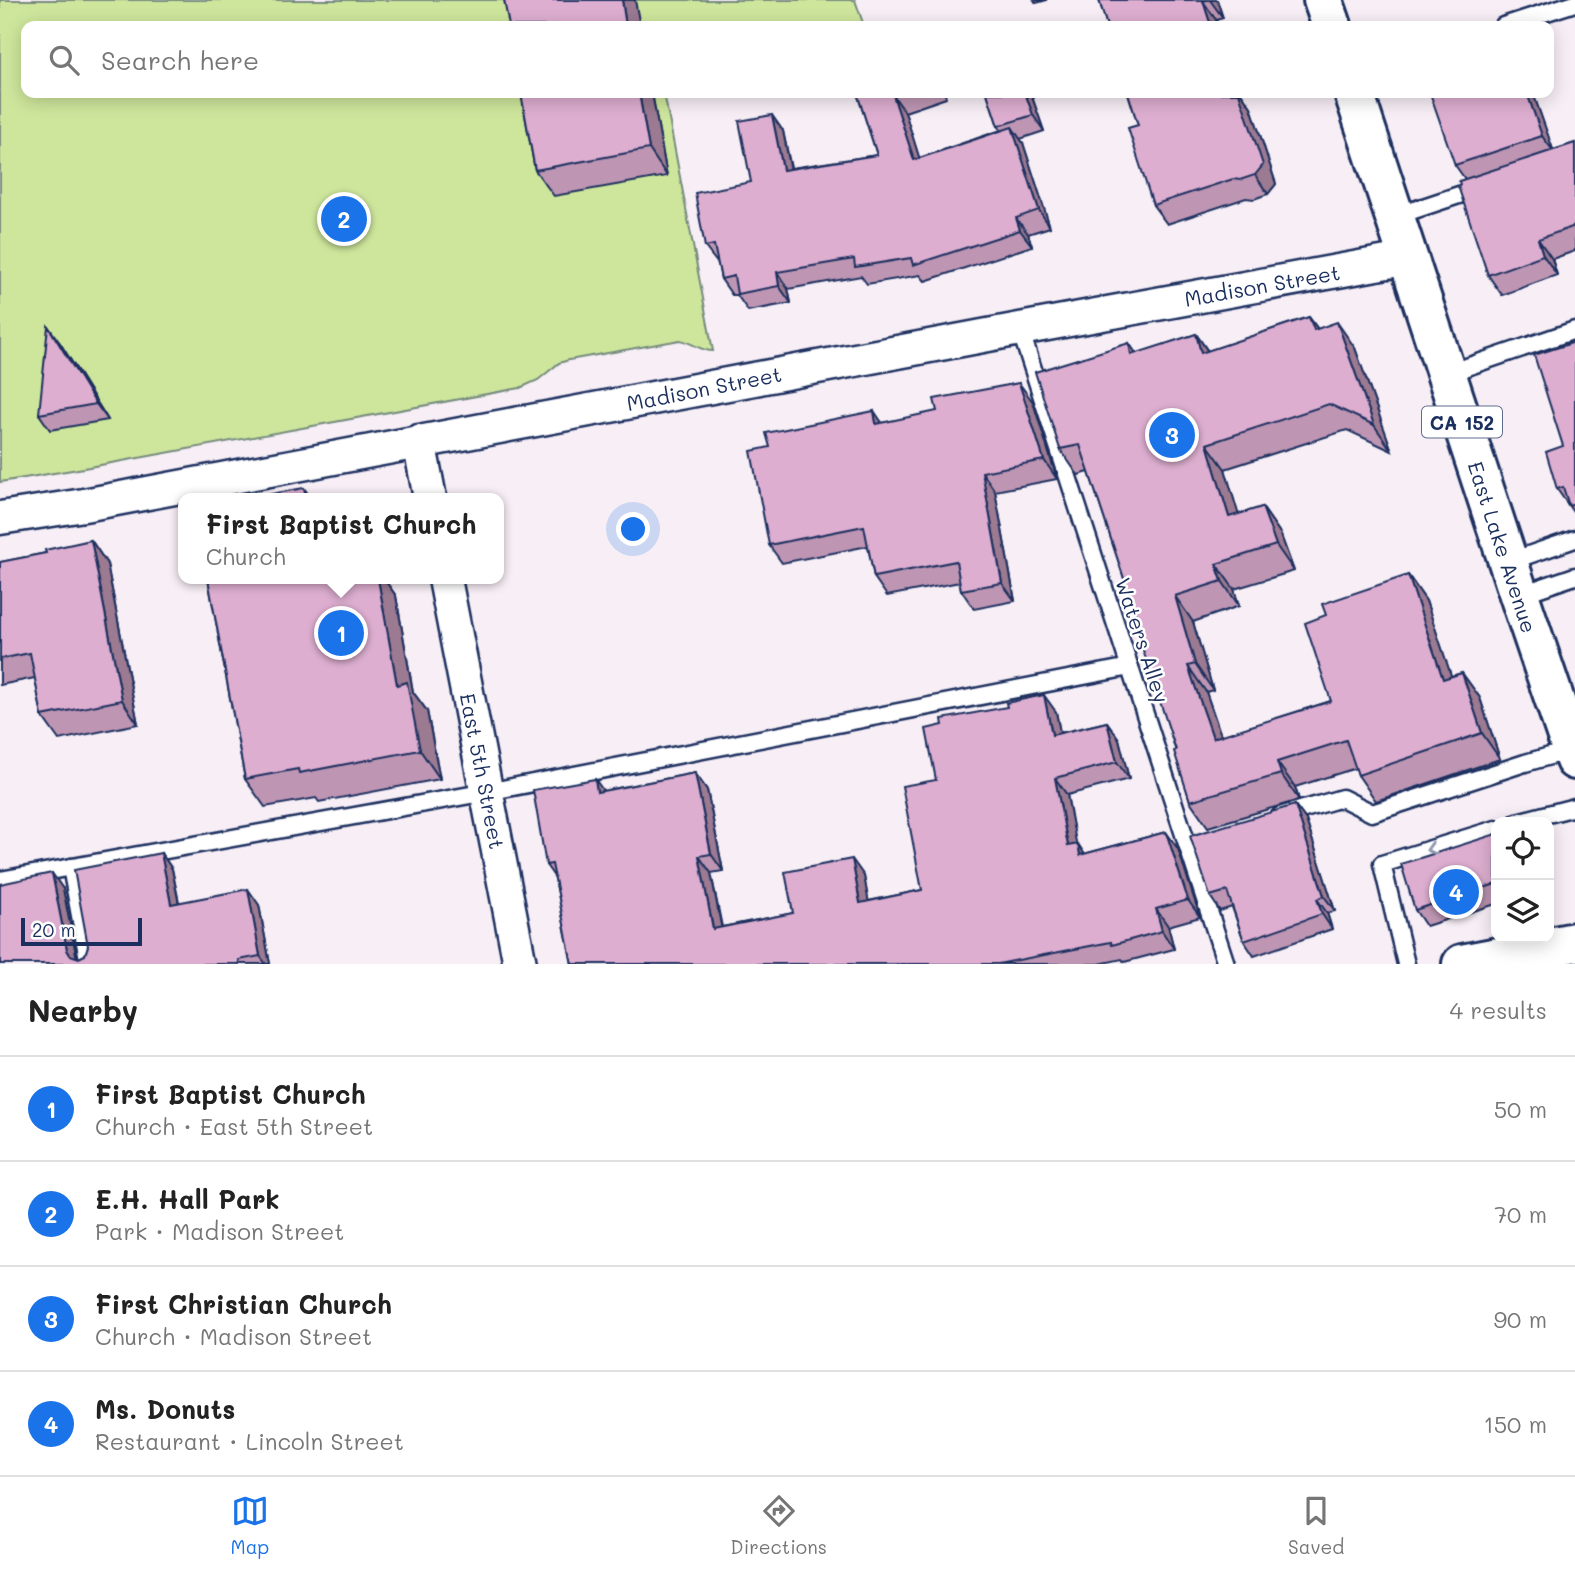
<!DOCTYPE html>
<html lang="en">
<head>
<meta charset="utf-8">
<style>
	:root { --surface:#fff; --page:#f2f2f2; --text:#222; --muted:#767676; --line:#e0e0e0; --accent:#1a73e8 }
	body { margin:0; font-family:Mali,sans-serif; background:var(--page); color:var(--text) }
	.controls { position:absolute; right:21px; bottom:21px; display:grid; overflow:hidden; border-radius:14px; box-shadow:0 4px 18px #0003 }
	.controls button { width:63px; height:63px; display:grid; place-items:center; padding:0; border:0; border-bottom:2px solid var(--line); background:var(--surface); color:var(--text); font:35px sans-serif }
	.scale { position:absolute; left:21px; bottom:18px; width:121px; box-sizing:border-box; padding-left:7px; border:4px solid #1b2f5e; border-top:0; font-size:19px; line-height:24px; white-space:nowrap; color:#1b2f5e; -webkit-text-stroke:5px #fff; paint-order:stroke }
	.you { position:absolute; left:634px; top:530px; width:24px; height:24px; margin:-18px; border:5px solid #fff; border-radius:50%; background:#1a73e8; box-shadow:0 0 0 10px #1a73e833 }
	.badge { display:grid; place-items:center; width:46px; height:46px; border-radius:50%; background:var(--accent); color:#fff; font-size:23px; font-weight:700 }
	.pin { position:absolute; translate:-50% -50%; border:4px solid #fff; box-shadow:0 2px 7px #0006 }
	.popup { position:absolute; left:178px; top:493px; width:326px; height:91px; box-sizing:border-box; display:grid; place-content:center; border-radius:14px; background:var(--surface); filter:drop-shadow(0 2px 5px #0005); font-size:23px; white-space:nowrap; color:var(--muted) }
	.popup b { font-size:26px; color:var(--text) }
	.popup::after { content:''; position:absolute; left:50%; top:100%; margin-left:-14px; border:14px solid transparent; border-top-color:var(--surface) }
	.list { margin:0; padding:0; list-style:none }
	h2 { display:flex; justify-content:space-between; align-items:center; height:91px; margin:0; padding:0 28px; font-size:30px }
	h2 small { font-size:23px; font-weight:400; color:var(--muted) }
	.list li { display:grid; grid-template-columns:46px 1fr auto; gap:21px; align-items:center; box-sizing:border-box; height:105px; padding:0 28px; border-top:2px solid var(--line) }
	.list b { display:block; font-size:26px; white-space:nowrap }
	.list p { margin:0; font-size:23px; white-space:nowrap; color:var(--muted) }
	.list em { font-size:23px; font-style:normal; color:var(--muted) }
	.icon { flex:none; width:38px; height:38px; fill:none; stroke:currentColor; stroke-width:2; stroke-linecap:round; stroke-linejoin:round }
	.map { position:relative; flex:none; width:1575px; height:964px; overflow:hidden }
	.search { position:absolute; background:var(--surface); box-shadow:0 4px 18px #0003; left:21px; right:21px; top:21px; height:77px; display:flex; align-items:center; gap:18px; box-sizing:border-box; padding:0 24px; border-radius:14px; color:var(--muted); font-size:26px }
	.sheet { height:511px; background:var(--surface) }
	nav { display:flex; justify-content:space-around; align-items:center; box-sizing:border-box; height:98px; border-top:2px solid var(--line); background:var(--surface); font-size:19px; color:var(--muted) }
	nav a { display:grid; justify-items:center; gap:4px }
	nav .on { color:var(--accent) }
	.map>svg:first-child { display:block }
</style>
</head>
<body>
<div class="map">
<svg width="1575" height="964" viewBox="0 0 1575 964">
	<rect width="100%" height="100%" fill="#f8eff6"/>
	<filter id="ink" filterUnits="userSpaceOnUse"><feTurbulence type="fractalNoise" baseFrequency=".0143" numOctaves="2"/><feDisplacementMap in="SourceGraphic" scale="14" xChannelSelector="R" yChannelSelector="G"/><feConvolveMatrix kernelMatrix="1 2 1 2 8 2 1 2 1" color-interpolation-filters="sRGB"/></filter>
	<g filter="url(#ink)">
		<path fill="#cee69c" stroke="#748a7d" stroke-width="2" d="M0 0H855L864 26H26V93H683L665 98 713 351C700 351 692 342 680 340L569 360 559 363 538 380 520 388 84 468 0 482Z"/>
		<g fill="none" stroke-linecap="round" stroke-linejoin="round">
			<g stroke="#1b2f5e" stroke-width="21">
				<g id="service">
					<path d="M1503 26 1575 3"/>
					<path d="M1396 216 1480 188"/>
					<path d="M1020 329 1226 964"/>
					<path d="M1446 374 1575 330"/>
					<path d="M1508 562 1575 539"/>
					<path d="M1519 595 1575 576"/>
					<path d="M1280 816 1342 798 1372 813 1525 763 1571 750"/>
					<path d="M1517 822 1575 807"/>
					<path d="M71 867 89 964"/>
					<path d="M0 880 487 792 1130 667"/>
					<path d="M1406 964 1382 864 1496 829"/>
				</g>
			</g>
			<g stroke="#1b2f5e" stroke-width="37">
				<g id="minor">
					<path d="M419 441 430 498"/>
					<path d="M0 518 84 505 1020 329 1409 258"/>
					<path d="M445 579 520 964"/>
				</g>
			</g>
			<g stroke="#1b2f5e" stroke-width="44">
				<path id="tertiary" d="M1462 964 1575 942"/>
			</g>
			<g stroke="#1b2f5e" stroke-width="44">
				<g id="primary">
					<path d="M1323 0 1332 26"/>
					<path d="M1354 93 1519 595 1575 760"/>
				</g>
			</g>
			<use href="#service" stroke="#fff" stroke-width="16"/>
			<use href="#minor" stroke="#fff" stroke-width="32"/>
			<use href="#tertiary" stroke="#fff" stroke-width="38"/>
			<use href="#primary" stroke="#fff" stroke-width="38"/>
		</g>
		<g fill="#be96b3" stroke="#1b2f5e" stroke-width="2">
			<path d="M1034 0H1047L1036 3Z"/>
			<path d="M1099 0H1217L1223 18 1216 20 1218 26H1107Z"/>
			<path d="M521 93H652L667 176 554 196 535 170Z"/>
			<path d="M857 93H945L946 98 905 112 919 158 1001 130 998 126 987 93H1030L1032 97 1044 131 1020 139 1023 143 1050 227 1028 234 1032 246 925 281 920 275 867 284 861 276 788 289 791 303 748 311 737 295H732L721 279 718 264 705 247 751 182 783 131 791 168 877 155Z"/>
			<path d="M1128 93H1241L1251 107 1276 184 1268 194 1254 199 1246 198 1167 224 1153 205 1138 125Z"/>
			<path d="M1533 93 1553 150 1575 143V251L1552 259 1557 275 1502 295 1488 275 1460 185 1465 179 1455 165Z"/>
			<path d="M1309 317 1318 329 1355 348 1392 451 1347 430 1225 469 1238 515 1262 507 1280 533 1294 571 1234 589 1239 606 1193 622 1213 690 1206 692 1221 736 1331 701 1326 615 1408 575 1426 601 1451 676 1462 673 1480 698 1500 759 1376 801 1358 775 1356 768 1295 787 1299 800 1208 827 1190 801 1140 627 1089 472 1078 475 1060 449 1129 343 1136 354 1196 334 1208 351Z"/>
			<path d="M1575 342V515L1557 489 1563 446Z"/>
			<path d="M60 343 108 420 50 430 39 414Z"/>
			<path d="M1033 402 1057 479 995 491 1015 601 974 609 961 590 960 582 887 596 874 577 868 546 782 563 769 545 770 447 874 411 882 423Z"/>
			<path d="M91 540 107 564 138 724 59 740 42 716 35 678 0 685V562L46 553Z"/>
			<path d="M208 579H384L396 596 413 692 427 711 440 779 319 802 316 798 265 807 245 779Z"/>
			<path d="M1056 712 1060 733 1107 722 1119 739 1129 779 1067 795 1076 845 1078 844 1084 854 1166 832 1178 849 1200 917 1168 926 1174 949 1124 962 1122 959 1099 964H572L555 878 546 865 603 791 695 773 707 790 723 871 711 873 722 927 793 913 864 876 868 901 922 890 936 780Z"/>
			<path d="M1295 805 1306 820 1335 911 1327 913 1332 929 1254 956 1244 941 1232 907 1220 911 1210 896Z"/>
			<path d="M1496 834V904L1426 926 1415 910Z"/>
			<path d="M161 853 172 869 179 902 259 905 270 964H0L63 889 77 958H79L85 955 88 946Z"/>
		</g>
		<g fill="#9b7a92" stroke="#1b2f5e" stroke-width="2">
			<path d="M622 0H635L640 26H626Z"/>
			<path d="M1210 0H1217L1223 18Z"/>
			<path d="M1203 1 1216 20 1218 26H1211Z"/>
			<path d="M639 93H652L667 176 649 149Z"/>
			<path d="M1025 93H1030L1032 97 1044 131 1033 115Z"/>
			<path d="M1233 93H1241L1251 107 1276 184 1268 194 1255 175Z"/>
			<path d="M1527 93H1533L1554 152 1542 136Z"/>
			<path d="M893 95 905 112 925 176 914 160Z"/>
			<path d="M772 115 783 131 794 186 783 170Z"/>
			<path d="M1012 127 1023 143 1050 227 1039 210Z"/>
			<path d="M1016 218 1028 234 1032 246 1020 230Z"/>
			<path d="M1538 239 1552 259 1557 275 1543 255Z"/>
			<path d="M777 272 788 289 791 303 779 286Z"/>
			<path d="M1309 317 1327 342 1314 330Z"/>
			<path d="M1337 322 1355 348 1392 451 1374 425Z"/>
			<path d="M48 326 60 343 108 420 96 404Z"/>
			<path d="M1196 334 1213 359 1201 353Z"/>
			<path d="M1129 343 1147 369 1131 355Z"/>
			<path d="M1019 383 1033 402 1057 479 1044 460Z"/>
			<path d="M874 411 887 430 876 424Z"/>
			<path d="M1207 444 1225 469 1247 543 1229 517Z"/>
			<path d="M982 472 995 491 1015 601 1002 583Z"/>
			<path d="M304 488 311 498H306Z"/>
			<path d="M1262 507 1280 533 1294 571 1276 545Z"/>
			<path d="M91 540 107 564 138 724 122 700Z"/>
			<path d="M1216 564 1234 589 1239 606 1222 581Z"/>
			<path d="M1408 575 1426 601 1461 705 1443 679Z"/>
			<path d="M378 579H384L396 596 413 692 427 711 440 779 420 750 397 685Z"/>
			<path d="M1175 596 1193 622 1213 690 1195 664Z"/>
			<path d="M1188 666 1206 692 1231 764 1213 738Z"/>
			<path d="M1462 673 1480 698 1500 759 1482 733Z"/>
			<path d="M1044 695 1056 712 1064 752 1052 735Z"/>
			<path d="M1107 722 1119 739 1129 779 1117 762Z"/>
			<path d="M1277 762 1295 787 1299 800 1281 774Z"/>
			<path d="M695 773 707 790 723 871 711 854Z"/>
			<path d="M1055 778 1067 795 1080 863 1068 846Z"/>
			<path d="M595 779 607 796 597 792Z"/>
			<path d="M1295 805 1306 820 1335 911 1324 896Z"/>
			<path d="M1166 832 1178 849 1200 917 1188 900Z"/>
			<path d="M1078 844 1090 862 1080 855Z"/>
			<path d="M161 853 172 869 182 920 171 904Z"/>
			<path d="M699 856 711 873 725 946 713 929Z"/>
			<path d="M852 859 864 876 872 920 860 903Z"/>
			<path d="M52 873 63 889 78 964H76L67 950Z"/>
			<path d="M248 889 259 905 270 964H266L260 956Z"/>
			<path d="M1317 899 1327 913 1332 929 1322 914Z"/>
			<path d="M1156 909 1168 926 1174 949 1162 931Z"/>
		</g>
		<g fill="#ddaed0" stroke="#1b2f5e" stroke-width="2">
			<path d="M504 0H622L626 26H509Z"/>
			<path d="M1099 0H1207L1203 1 1211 26H1107Z"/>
			<path d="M521 93H639L649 149 535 170Z"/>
			<path d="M857 93H901L893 95 914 160 1012 127 1039 210 1016 218 1020 230 913 265 911 258 855 267 854 259 777 272 779 286 737 294 734 276 721 279 714 245 705 247 695 193 751 182 739 121 772 115 783 170 877 155Z"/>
			<path d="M987 93H1025L1033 115 998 126Z"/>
			<path d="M1128 93H1239L1263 165 1255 175 1240 180 1233 179 1153 205 1128 128 1138 125Z"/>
			<path d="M1430 93H1527L1542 136 1455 165Z"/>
			<path d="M1575 143V226L1538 239 1543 255 1488 275 1458 186 1460 185 1459 181Z"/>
			<path d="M1309 317 1314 330 1337 322 1374 425 1329 404 1207 444 1229 517 1262 507 1276 545 1216 564 1222 581 1175 596 1195 664 1188 666 1213 738 1331 701 1305 623 1326 615 1322 604 1408 575 1443 679 1462 673 1482 733 1358 775 1346 740 1277 762 1281 774 1190 801 1174 751 1176 750 1136 629 1140 627 1080 445 1060 449 1035 372 1129 343 1131 355 1196 334 1201 353Z"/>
			<path d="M48 326 96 404 39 414Z"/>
			<path d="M1575 342V504L1569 506 1563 487 1557 489 1546 452 1563 446 1534 355Z"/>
			<path d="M1019 383 1044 460 982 472 1002 583 961 590 956 561 874 577 864 526 769 545 751 451 770 447 766 433 874 411 876 424 937 411 934 399Z"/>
			<path d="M304 488 306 498H250Z"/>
			<path d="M91 540 122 700 42 716 30 653 0 659V562L46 553 45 550Z"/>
			<path d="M208 579H378L397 685 407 682 420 750 299 773 298 769 245 779Z"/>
			<path d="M1044 695 1052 735 1107 722 1117 762 1055 778 1068 846 1078 844 1080 855 1166 832 1188 900 1156 909 1162 931 1112 945 1111 942 998 964H572L552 864 546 865 533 790 595 779 597 792 695 773 711 854 699 856 713 929 793 913 785 872 852 859 860 903 922 890 902 786 936 780 926 729 943 725 942 719 1007 707 1006 703Z"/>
			<path d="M1295 805 1324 896 1317 899 1322 914 1244 941 1227 891 1210 896 1190 836Z"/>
			<path d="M1496 834V884L1415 910 1401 864Z"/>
			<path d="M161 853 171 904 248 889 260 956 239 960 240 964H0V884L52 873 67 950 70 955 79 958 85 955 88 946 74 870Z"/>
		</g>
		<defs><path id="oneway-chevron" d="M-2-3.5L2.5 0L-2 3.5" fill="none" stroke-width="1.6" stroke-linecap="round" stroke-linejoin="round" transform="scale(1.75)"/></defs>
		<use stroke="#8d97ae" href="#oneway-chevron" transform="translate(1431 849) rotate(163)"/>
	</g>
	<g text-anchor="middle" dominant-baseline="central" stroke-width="5" stroke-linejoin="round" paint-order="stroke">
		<rect fill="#fff" stroke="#5f6d8e" stroke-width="2" x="1422" y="406.5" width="80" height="31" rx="5"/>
		<g font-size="19" font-weight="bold" fill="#1b2f5e">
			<text x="1462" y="422">CA 152</text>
		</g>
		<g font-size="21" fill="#1b2f5e" stroke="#fff">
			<text transform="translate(1262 285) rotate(-10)">Madison Street</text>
			<text transform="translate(704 388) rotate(-11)">Madison Street</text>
			<text transform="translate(1503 547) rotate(72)">East Lake Avenue</text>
			<text transform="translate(1143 640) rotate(72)">Waters Alley</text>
			<text transform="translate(483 771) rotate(79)">East 5th Street</text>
		</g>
	</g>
</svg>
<div class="controls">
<button><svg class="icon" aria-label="locate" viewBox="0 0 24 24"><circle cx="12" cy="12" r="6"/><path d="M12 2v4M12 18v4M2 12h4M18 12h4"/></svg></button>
<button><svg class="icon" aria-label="layers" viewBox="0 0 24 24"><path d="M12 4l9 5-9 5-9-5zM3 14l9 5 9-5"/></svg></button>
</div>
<div class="scale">20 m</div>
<div class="you"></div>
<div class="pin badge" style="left:341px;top:633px">1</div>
<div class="popup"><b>First Baptist Church</b>Church</div>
<div class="pin badge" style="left:344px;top:219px">2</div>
<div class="pin badge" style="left:1172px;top:435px">3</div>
<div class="pin badge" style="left:1456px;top:892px">4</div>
<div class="search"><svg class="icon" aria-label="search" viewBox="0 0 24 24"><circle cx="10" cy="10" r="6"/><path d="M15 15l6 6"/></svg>Search here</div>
</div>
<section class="sheet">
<h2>Nearby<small>4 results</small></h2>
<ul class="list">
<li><span class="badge">1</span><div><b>First Baptist Church</b><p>Church · East 5th Street</p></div><em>50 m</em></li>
<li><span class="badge">2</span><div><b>E.H. Hall Park</b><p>Park · Madison Street</p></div><em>70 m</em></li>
<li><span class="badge">3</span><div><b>First Christian Church</b><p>Church · Madison Street</p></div><em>90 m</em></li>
<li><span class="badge">4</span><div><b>Ms. Donuts</b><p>Restaurant · Lincoln Street</p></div><em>150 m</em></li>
</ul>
</section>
<nav>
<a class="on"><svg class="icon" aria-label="map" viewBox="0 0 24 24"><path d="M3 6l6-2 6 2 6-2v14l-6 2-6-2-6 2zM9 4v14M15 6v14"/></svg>Map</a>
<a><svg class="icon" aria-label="directions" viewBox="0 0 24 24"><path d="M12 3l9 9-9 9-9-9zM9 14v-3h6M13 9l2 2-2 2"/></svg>Directions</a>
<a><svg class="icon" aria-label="saved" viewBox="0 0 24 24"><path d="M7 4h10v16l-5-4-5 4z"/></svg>Saved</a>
</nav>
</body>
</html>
